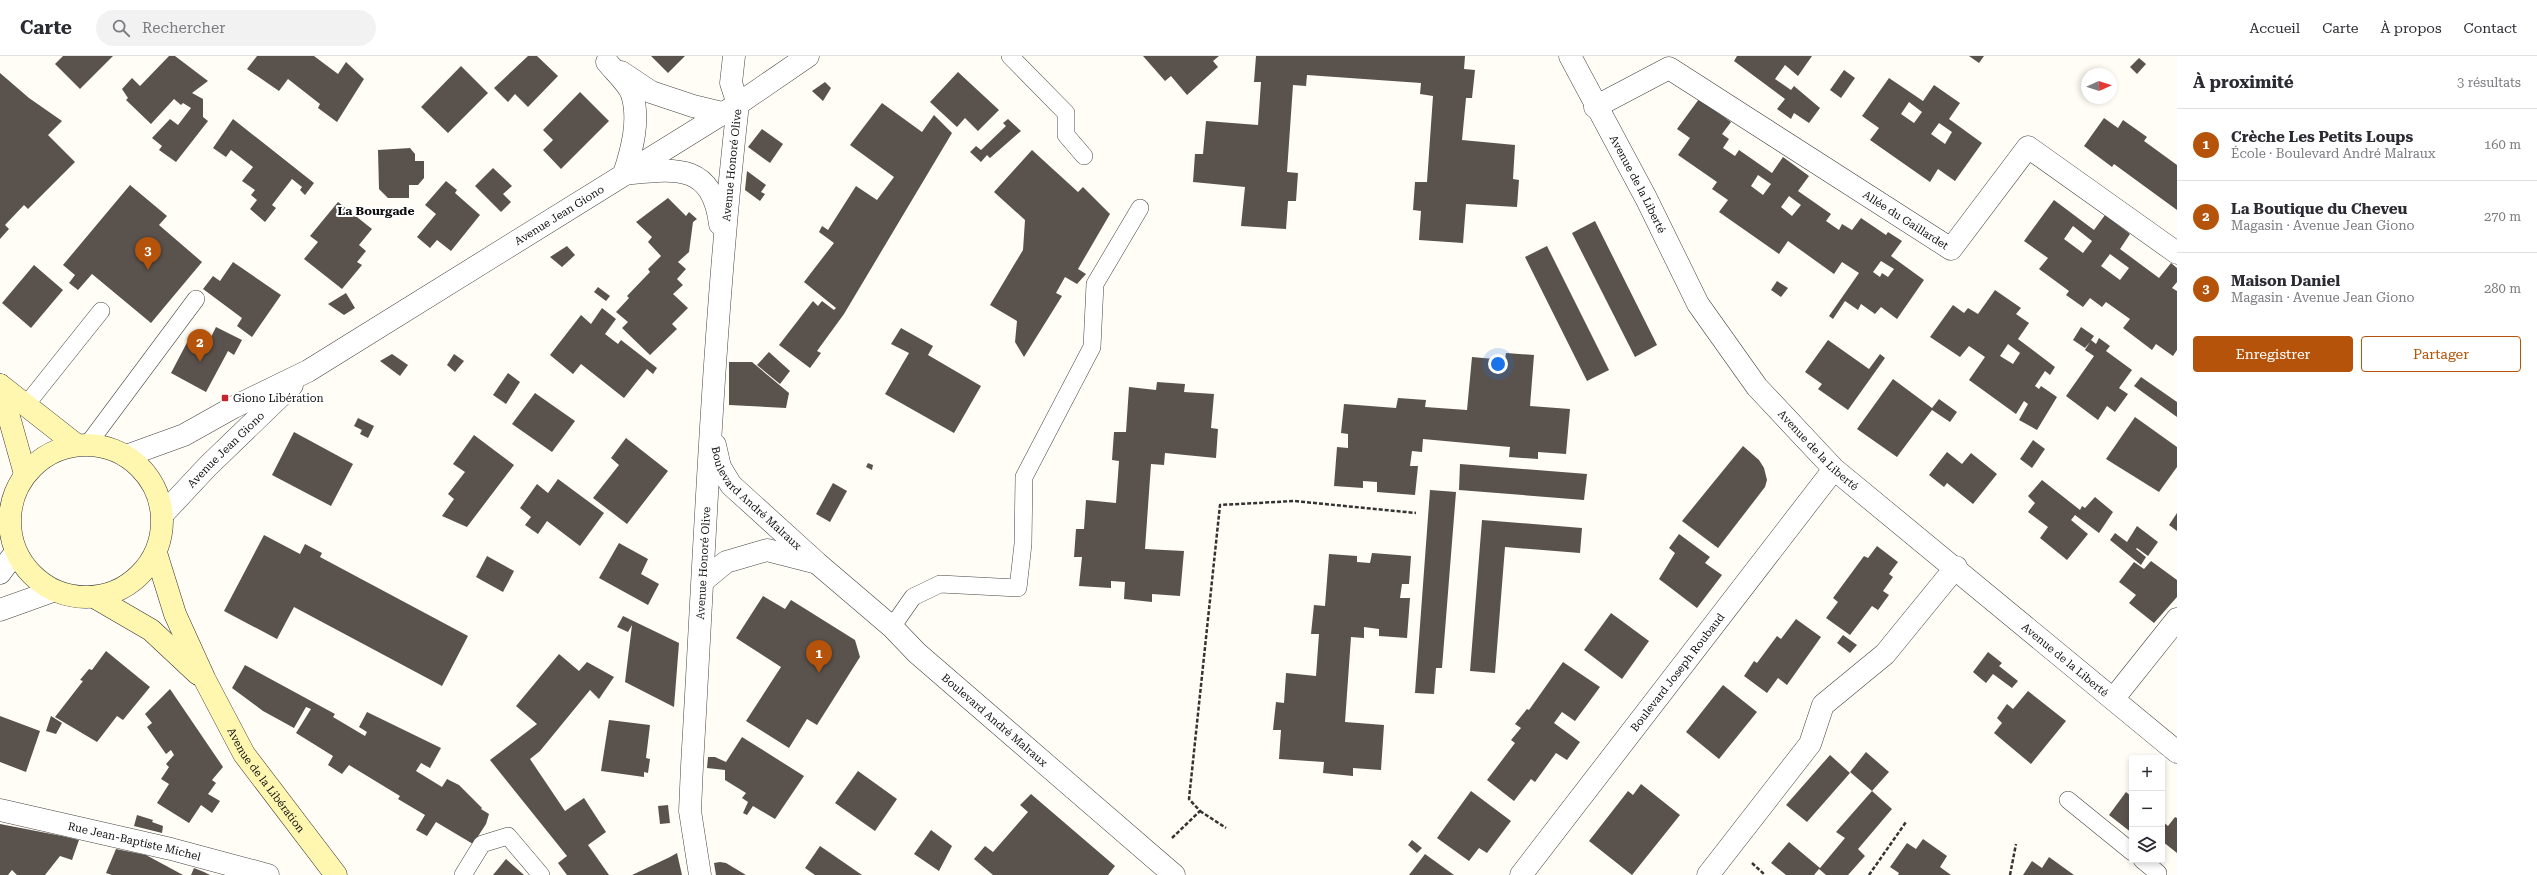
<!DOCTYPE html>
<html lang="fr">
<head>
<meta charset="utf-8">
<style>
	:root { --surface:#fff; --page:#f2f2f3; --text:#2b2b33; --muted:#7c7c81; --line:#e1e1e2; --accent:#b45309 }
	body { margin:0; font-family:"Roboto Serif",serif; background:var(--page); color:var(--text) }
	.controls { position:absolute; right:12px; bottom:12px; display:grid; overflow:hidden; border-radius:4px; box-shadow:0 2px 6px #0003 }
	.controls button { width:36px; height:36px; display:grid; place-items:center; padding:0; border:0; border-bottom:1px solid var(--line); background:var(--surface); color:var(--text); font:20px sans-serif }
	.compass { position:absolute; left:2081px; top:12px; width:36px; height:36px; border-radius:50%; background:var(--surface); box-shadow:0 2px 6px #0003; rotate:87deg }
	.you { position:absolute; left:1498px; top:308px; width:14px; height:14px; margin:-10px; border:3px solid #fff; border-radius:50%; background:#1a73e8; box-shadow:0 0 0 6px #1a73e833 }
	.badge { display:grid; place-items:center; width:26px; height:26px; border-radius:50%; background:var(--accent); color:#fff; font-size:13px; font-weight:700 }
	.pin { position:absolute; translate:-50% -33px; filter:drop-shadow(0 1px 2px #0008) }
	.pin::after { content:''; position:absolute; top:21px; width:14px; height:12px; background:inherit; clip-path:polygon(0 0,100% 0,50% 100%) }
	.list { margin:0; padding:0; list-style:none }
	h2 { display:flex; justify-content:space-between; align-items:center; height:52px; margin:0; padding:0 16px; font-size:17px }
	h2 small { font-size:13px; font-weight:400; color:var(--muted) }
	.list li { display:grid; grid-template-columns:26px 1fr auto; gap:12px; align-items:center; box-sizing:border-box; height:72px; padding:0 16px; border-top:1px solid var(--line) }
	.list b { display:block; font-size:15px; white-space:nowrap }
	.list p { margin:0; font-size:13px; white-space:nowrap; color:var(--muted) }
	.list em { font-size:13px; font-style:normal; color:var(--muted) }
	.actions { display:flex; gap:8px; padding:12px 16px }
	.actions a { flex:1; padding:9px 0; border:1px solid var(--accent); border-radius:4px; text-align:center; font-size:14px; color:var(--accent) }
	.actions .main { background:var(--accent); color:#fff }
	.icon { flex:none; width:22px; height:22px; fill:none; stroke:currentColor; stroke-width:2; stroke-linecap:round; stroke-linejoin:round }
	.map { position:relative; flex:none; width:2177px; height:819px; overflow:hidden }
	header { display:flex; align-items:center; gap:24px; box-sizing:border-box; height:56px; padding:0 20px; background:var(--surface); border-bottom:1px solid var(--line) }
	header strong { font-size:19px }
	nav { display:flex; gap:22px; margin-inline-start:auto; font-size:14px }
	.search { width:280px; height:36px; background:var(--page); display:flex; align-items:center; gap:10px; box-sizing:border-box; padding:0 14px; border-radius:22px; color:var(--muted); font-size:15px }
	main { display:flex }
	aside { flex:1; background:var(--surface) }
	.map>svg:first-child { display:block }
</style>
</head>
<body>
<header>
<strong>Carte</strong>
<div class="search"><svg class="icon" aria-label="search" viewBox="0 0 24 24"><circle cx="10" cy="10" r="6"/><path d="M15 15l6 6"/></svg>Rechercher</div>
<nav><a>Accueil</a><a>Carte</a><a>À propos</a><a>Contact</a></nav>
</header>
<main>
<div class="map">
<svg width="2177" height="819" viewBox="0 0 2177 819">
	<rect width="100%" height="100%" fill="#fffdf5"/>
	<g fill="#5a524d" fill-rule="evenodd">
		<path d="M63 0H113L80 33 55 8Z"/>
		<path d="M169 0H175L208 25 192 37 203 43V61L208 65 176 106 159 94 162 90 152 82 170 63 178 69 191 52 183 47 181 49 174 43 151 68 126 44 128 42 122 33 132 22 140 30Z"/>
		<path d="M314 0 338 18 346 6 364 23 337 66 318 52 320 48 288 23 279 35 247 13 257 0Z"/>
		<path d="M528 0H537L558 20 528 51 515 38 508 46 494 32Z"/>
		<path d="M651 0H685L668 17Z"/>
		<path d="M1143 0H1219L1213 5 1218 11 1187 39 1171 20 1165 25Z"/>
		<path d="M1256 0H1465L1464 13 1475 14 1472 42H1466L1462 84 1515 89 1513 123 1519 124 1517 151 1466 148 1463 187 1419 184 1421 155 1413 154 1415 126H1427L1433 40 1420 38 1421 27 1307 19 1306 30 1293 29 1287 116 1298 117 1296 145H1288L1286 173 1241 170 1245 131 1193 126 1195 98H1203L1206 65 1258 69 1261 26H1254Z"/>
		<path d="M1737 0H1812L1798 20 1785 9 1775 23 1791 34 1794 30 1820 52 1809 67 1794 57 1791 63 1777 53 1785 43 1734 5Z"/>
		<path d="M1969 0H1984L1979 7Z"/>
		<path d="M2139 2 2146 8 2137 18 2130 11Z"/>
		<path d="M461 10 488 37 448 77 421 51Z"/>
		<path d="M1844 14 1855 22 1841 42 1830 34Z"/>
		<path d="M958 16 999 54 978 75 965 62 957 71 930 46Z"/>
		<path d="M0 17 29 42 62 65 48 79 75 106 28 153 24 149 5 169 9 173 0 183Z"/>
		<path d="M1889 22 1923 45 1934 29 1960 47 1949 63 1982 87 1955 125 1938 113 1930 126 1870 84 1879 72 1862 60ZM1909 46 1922 56 1914 67 1901 58ZM1939 67 1952 76 1945 88 1931 78Z"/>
		<path d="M825 26 831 32 823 45 812 35Z"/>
		<path d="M580 36 609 65 561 113 543 94 553 84 543 74Z"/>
		<path d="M1699 43 1731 66 1722 78 1729 83 1723 92 1735 100 1739 94 1772 117 1783 101 1809 120 1798 135 1831 158 1826 165 1839 174 1842 168 1852 174 1861 162 1886 179 1888 176 1902 185 1891 200 1924 224 1897 263 1881 251 1875 258 1861 248 1858 254 1845 245 1833 263 1829 260 1859 217 1842 206 1834 218 1788 185 1779 198 1719 156 1728 144 1712 133 1717 126 1678 99 1690 82 1677 73ZM1758 119 1771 128 1763 139 1751 130ZM1789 140 1801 149 1792 160 1781 151ZM1881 205 1894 213 1888 221 1882 217 1880 221 1873 216Z"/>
		<path d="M882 47 922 76 934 59 952 77 844 258 817 295 821 297 810 312 779 289 813 245 818 250 822 245 834 254 836 252 804 226 834 187 819 176 822 170 828 174 856 130 877 144 894 121 850 89Z"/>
		<path d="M2104 62 2118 72 2123 64 2147 81 2144 85 2177 109V154L2114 108 2112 111 2084 90Z"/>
		<path d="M233 63 314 127 305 139 300 134 302 131 292 123 272 149 276 152 265 166 250 153 257 144 251 139 255 134 242 125 253 111 231 94 226 101 213 92Z"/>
		<path d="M1008 63 1021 75 990 102 987 99 981 106 970 96 976 90 981 94 1006 70 1003 67Z"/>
		<path d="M762 73 783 88 770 107 748 91Z"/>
		<path d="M410 92 415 98V105H424V122L418 129H409V142H388L379 133 378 94Z"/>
		<path d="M1032 94 1078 136 1083 131 1110 158 1078 213 1086 218 1077 228 1065 221 1056 237 1062 240 1024 301 1015 286 1017 265 990 249 1023 194 1025 164 994 136Z"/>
		<path d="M493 112 512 130 503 138 511 146 501 156 475 130Z"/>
		<path d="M747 115 766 129 761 136 765 138 760 145 745 134Z"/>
		<path d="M446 125 457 134 455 137 480 159 451 195 437 184 430 192 417 181 436 158 425 149Z"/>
		<path d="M130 129 167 160 159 169 202 206 151 267 92 218 78 234 69 227 75 219 63 209Z"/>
		<path d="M668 142 686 160 689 156 697 163 693 166 689 196 678 206 686 213 677 223 683 229 673 238 688 252 672 268 677 273 650 299 622 272 628 266 616 256 629 242 627 240 650 216 648 213 661 200 648 186 652 181 636 166Z"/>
		<path d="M2054 144 2094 174 2105 159 2130 178 2120 193 2159 222 2171 207 2177 212V226L2172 232 2177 235V294L2173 300 2156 288 2152 294 2123 272 2130 263 2106 246 2102 251 2090 242 2083 251 2066 239 2069 235 2039 213 2048 202 2024 185ZM2073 170 2092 185 2083 197 2064 183ZM2110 198 2129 212 2120 224 2101 210Z"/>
		<path d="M338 146 372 173 359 189 366 195 357 206 362 209 342 233 304 203 318 186 310 180Z"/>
		<path d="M1595 165 1657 289 1635 301 1572 177Z"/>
		<path d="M567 190 575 199 562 211 550 201Z"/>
		<path d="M1547 190 1609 314 1587 325 1525 201Z"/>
		<path d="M233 206 281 239 252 281 237 270 242 262 203 233 213 220 220 225Z"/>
		<path d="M34 209 63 234 31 272 2 247Z"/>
		<path d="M1777 225 1788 232 1781 241 1771 234Z"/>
		<path d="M598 231 610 240 606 245 594 236Z"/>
		<path d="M1995 234 2021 252 2016 258 2029 267 2018 283 2055 311 2050 319 2045 315 2035 330 2039 333 2041 330 2057 341 2037 374 2019 364 2028 348 2024 345 2016 358 1969 324 1985 301 1969 290 1960 301 1930 281 1953 249 1964 257 1968 252 1978 258ZM2008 288 2020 297 2013 308 2000 300Z"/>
		<path d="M346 237 355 252 344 259 328 248Z"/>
		<path d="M602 252 616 263 605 278 618 288 621 284 657 312 653 318 647 313 624 342 581 308 573 318 550 299 581 259 591 268Z"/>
		<path d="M216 271 242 284 234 299 228 295 206 336 171 317 192 277 209 285Z"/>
		<path d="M2081 271 2094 280 2091 284 2096 288 2099 282 2110 290 2106 295 2132 314 2119 332 2128 338 2115 356 2107 350 2098 364 2066 340 2094 300 2085 294 2090 286 2085 292 2073 284Z"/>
		<path d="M901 272 933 290 928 299 981 330 954 377 885 338 909 297 891 288Z"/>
		<path d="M1828 284 1869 313 1880 298 1885 302 1848 354 1818 333 1822 328 1805 316Z"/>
		<path d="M769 296 790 315 780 328 757 309Z"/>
		<path d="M1506 297 1534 299 1530 350 1570 353 1566 398 1538 396V403L1509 401 1510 391 1423 383 1422 396 1412 395 1410 410H1418L1415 439 1377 436V426L1363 425V432L1334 430 1337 391 1348 392V378L1341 377 1344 348 1396 352 1398 342 1426 344 1425 351 1467 354 1472 301 1505 304Z"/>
		<path d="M392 298 408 309 400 320 380 305Z"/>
		<path d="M454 298 464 305 455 316 447 309Z"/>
		<path d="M729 306H752L789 337 786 352 729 349Z"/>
		<path d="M508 317 520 326 506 348 493 339Z"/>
		<path d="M2141 321 2177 346V361L2134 330Z"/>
		<path d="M1893 323 1932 352 1939 343 1957 356 1950 366 1932 354 1897 401 1857 373Z"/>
		<path d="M1157 326 1185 328 1184 336 1214 338 1211 372 1218 373 1216 402 1165 397 1164 409 1151 408 1145 493 1184 495 1180 540 1152 538V546L1124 543 1125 526 1111 525V532L1079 530 1082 501H1074L1076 473H1084L1086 444 1116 447 1119 405 1112 404 1114 376H1126L1129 331 1156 334Z"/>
		<path d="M535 337 575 365 552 396 512 368Z"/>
		<path d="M2135 361 2177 391V411L2159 436 2106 403Z"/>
		<path d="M358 362 374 370 368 382 360 378 362 374 354 370Z"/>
		<path d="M294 376 353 408 331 450 272 419Z"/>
		<path d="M474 379 514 409 467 471 442 460 454 443 448 438 465 416 453 408Z"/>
		<path d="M626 382 668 415 627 468 593 442 619 409 611 402Z"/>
		<path d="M2033 384 2045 393 2032 412 2020 403Z"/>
		<path d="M1743 390 1759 404 1764 412 1767 424 1765 431 1718 492 1682 465Z"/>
		<path d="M1947 396 1962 408 1971 397 1997 418 1973 448 1947 427 1944 431 1929 419Z"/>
		<path d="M868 407 873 409 872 414 866 411Z"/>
		<path d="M1460 408 1587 418 1584 444 1459 434Z"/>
		<path d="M558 423 604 457 580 490 547 465 538 478 525 469 531 461 520 452 537 428 548 437Z"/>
		<path d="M2042 424 2080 454 2082 450 2085 452 2095 441 2113 456 2099 477 2075 459 2071 464 2088 478 2067 504 2040 482 2048 471 2028 456 2035 447 2028 440Z"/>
		<path d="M833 427 847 435 830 466 816 458Z"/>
		<path d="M1430 434 1456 436 1442 612H1436L1434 638 1415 637Z"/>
		<path d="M2177 457V475L2169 469Z"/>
		<path d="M1482 464 1582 472 1580 497 1505 491 1495 617 1470 615Z"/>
		<path d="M2137 470 2158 486 2148 500 2137 492 2136 493 2146 501 2141 509 2110 484 2115 477 2127 486Z"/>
		<path d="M1679 478 1710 501 1705 507 1722 519 1697 552 1659 523 1675 497 1669 492Z"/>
		<path d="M264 479 300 498 305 488 322 497 320 501 468 580 442 630 294 551 277 583 224 555Z"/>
		<path d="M619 487 648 503 641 518 659 528 648 549 599 522Z"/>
		<path d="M1877 490 1898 506 1889 518 1893 521 1883 535 1889 539 1878 554 1872 550 1850 579 1826 562 1838 546 1833 542 1864 500 1868 502Z"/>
		<path d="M1372 497 1411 500 1409 528H1402L1400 542H1410L1407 582 1379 580V573L1364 571V582L1351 581 1345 666 1384 669 1381 714 1353 712V720L1323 717 1324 706 1279 703 1281 674H1273L1276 646 1284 647 1286 617 1316 620 1319 578H1311L1314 549 1325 550 1329 498 1357 500V506L1370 507Z"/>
		<path d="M487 500 514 515 503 536 476 521Z"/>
		<path d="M2151 505 2177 524V541L2154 567 2129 547 2136 539 2119 526 2134 506 2144 513Z"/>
		<path d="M763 540 785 553 791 544 855 584 860 601 817 669 807 663 789 692 746 665 781 611 736 582Z"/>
		<path d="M1611 557 1649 585 1622 623 1584 594Z"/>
		<path d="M623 560 679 587 674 651 625 626 632 569 628 576 617 571Z"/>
		<path d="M1796 563 1821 581 1787 629 1778 622 1767 637 1744 620 1754 605 1757 607 1777 580 1781 583Z"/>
		<path d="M1843 579 1857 589 1850 597 1837 587Z"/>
		<path d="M106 595 150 631 123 664 117 660 97 686 55 661 83 625 80 624 89 613 92 614Z"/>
		<path d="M1988 596 2002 607 1999 610 2018 625 2012 632 1993 618 1986 627 1973 616Z"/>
		<path d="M559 598 579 615 587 606 614 621 599 643 590 634 540 695 530 703 565 755 584 742 606 776 588 789 609 819H567L558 807 567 800 490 704 537 668 516 650Z"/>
		<path d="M1563 606 1600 631 1575 665 1562 656 1554 667 1580 686 1567 704 1556 697 1535 726 1531 723 1514 745 1487 724 1515 687 1511 684 1521 672 1515 668 1527 653 1529 654Z"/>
		<path d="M245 609 335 658 333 661 365 680 367 676 359 671 367 656 441 692 430 712 421 707 416 715 442 731 447 723 459 729 482 752 481 753 489 758 486 768 473 788 436 766 427 780 416 774 425 759 398 743 400 740 349 709 342 718 328 709 333 700 296 677 311 653 306 651 294 672 263 655 232 632Z"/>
		<path d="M1723 629 1757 656 1719 703 1686 676Z"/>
		<path d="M170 633 223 711 212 724 216 727 208 738 220 745 212 757 201 749 189 767 157 747 169 728 161 723 169 711 166 708 174 699 171 694 166 698 147 671 152 667 145 658Z"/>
		<path d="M2028 635 2066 665 2031 708 1994 677 2002 667 1997 662 2007 648 2013 653Z"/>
		<path d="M0 660 40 675 26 716 0 706Z"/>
		<path d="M51 660 62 667 56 678 46 675Z"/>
		<path d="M609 664 650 669 646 702 650 703 648 717 644 716V721L601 715Z"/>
		<path d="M742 681 804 720 775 763 753 750 747 759 743 757 748 746 742 742 746 737 725 724V714L707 712 708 701H715L726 706Z"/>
		<path d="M1866 696 1889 716 1872 735 1850 716Z"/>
		<path d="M1830 699 1850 717 1807 766 1786 749Z"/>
		<path d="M858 715 897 743 875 775 835 747Z"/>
		<path d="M1641 728 1680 759 1632 819 1589 785 1628 735 1633 739Z"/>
		<path d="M1471 735 1511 765 1487 797 1479 792 1469 805 1437 782Z"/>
		<path d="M1872 735 1892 753 1858 793 1865 800 1848 819H1826L1819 813 1814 819H1786L1771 807 1789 786 1820 812 1845 782 1836 776Z"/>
		<path d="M2126 736 2132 741V777L2109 759Z"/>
		<path d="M1031 738 1115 810 1108 819H993L974 803 985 790 993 796 1028 756 1020 749Z"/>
		<path d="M668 749 670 767 660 768 658 750Z"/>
		<path d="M137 759 153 764 152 766 163 770 162 777 134 770Z"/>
		<path d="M2175 761 2177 762V797L2162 785V765L2168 770Z"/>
		<path d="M0 768 62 780 79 784 72 804 60 800 45 819H17L12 814 8 819H0Z"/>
		<path d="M931 774 952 790 939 815 914 798Z"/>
		<path d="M1923 783 1947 800 1940 811 1951 819H1898L1899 817 1890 811 1907 787 1916 793Z"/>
		<path d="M1412 784 1422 792 1417 797 1408 789Z"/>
		<path d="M820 790 862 819H815L805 812Z"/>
		<path d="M116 793 146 799 183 819H112L106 817Z"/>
		<path d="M677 797 682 819H632L670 801Z"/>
		<path d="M1425 798 1454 819H1409Z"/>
		<path d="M2049 801 2074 819H2023L2032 805 2042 812Z"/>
		<path d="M506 803 524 819H493Z"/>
		<path d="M720 806 726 807 746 819H716L714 807Z"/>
		<path d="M194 812 204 816 210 819H191Z"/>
	</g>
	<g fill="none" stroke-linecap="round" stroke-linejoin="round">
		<g stroke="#444" stroke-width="18">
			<g id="service">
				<path d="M1010 0 1066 57V79L1084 100"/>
				<path d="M26 349 101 255"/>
				<path d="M88 388 196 243"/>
				<path d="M892 571 913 541 940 528 1018 532 1023 488 1024 421 1092 291 1095 228 1140 152"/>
				<path d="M2068 744 2132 796"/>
				<path d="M2142 804 2158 817"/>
				<path d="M463 819 482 788 508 780 541 819"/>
			</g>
		</g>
		<g stroke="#444" stroke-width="23">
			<g id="minor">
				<path id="s1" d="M1570 0 1646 142 1698 248 1757 331 1834 413 2177 696"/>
				<path d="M607 6C614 15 628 27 632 38 640 64 632 94 624 118 673 113 712 105 720 168"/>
				<path d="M621 16 651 36 693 50 722 57"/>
				<path id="s2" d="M1595 51 1669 12 1951 193 2028 91 2177 197"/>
				<path id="s3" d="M715 389 720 411 731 429 817 507 892 571 917 597 1174 819"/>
				<path d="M703 525 726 506 767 494 814 506"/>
				<path d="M2114 642 2177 563"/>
				<path id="s4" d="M0 754 171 793 268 819"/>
				<path id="s5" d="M700 819 690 755 692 710C705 489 713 268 738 48L731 27 734 0"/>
				<path id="s6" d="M1521 819 1834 413"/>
				<path d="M1708 819 1810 688 1823 649 1885 598 1956 511"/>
			</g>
		</g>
		<g stroke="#444" stroke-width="23">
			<g id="tertiary">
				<path id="s7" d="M126 400 184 379 234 351 308 315 738 48 808 0"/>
				<path id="s8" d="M163 458 208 410 292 329"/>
				<path d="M0 517 15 497"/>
				<path d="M0 554 53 535"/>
			</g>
		</g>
		<g stroke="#333" stroke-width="23">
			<g id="secondary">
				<path d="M0 329 74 387"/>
				<path d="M0 329 25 418"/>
				<circle cx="86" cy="465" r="76"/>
				<path id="s9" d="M156 497 175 558 205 624 244 698 336 819"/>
				<path d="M96 542 151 574 198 618"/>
			</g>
		</g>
		<g stroke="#333" stroke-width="2.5" stroke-dasharray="4 2" stroke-linecap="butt">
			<path d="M1200 755 1226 772"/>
			<path d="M1172 782 1200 755 1189 743 1220 449 1294 445 1416 457"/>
			<path d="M1752 807 1765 819"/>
			<path d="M1869 819 1906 766"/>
			<path d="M2010 819 2016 788"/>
		</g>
		<use href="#service" stroke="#fff" stroke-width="17"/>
		<use href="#minor" stroke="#fff" stroke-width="22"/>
		<use href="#tertiary" stroke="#fff" stroke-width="22"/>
		<use href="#secondary" stroke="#fff6b0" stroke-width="22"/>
	</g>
	<rect fill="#c4262e" stroke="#fff" stroke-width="1.5" x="221" y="338" width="8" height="8" rx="2"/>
	<g text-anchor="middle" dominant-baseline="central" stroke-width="4" stroke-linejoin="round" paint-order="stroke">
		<g font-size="11" fill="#111" stroke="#fff">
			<text stroke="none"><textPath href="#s5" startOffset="712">Avenue Honoré Olive</textPath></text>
			<text stroke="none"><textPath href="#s1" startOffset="145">Avenue de la Liberté</textPath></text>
			<text stroke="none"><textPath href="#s7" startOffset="497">Avenue Jean Giono</textPath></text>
			<text stroke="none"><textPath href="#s2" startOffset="365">Allée du Gaillardet</textPath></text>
			<text stroke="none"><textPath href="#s8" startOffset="90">Avenue Jean Giono</textPath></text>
			<text stroke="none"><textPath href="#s1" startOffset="469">Avenue de la Liberté</textPath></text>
			<text stroke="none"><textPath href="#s3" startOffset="69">Boulevard André Malraux</textPath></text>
			<text stroke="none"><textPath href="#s5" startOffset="313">Avenue Honoré Olive</textPath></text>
			<text stroke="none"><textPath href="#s1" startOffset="793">Avenue de la Liberté</textPath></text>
			<text stroke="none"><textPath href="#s6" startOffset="256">Boulevard Joseph Roubaud</textPath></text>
			<text stroke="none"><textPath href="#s3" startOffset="397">Boulevard André Malraux</textPath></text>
			<text stroke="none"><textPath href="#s9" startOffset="254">Avenue de la Libération</textPath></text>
			<text stroke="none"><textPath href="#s4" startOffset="138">Rue Jean-Baptiste Michel</textPath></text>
		</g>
		<g font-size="11" fill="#111" stroke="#fff" text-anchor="start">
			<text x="233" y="342">Giono Libération</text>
		</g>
		<g font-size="12" font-weight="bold" fill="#111" stroke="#fff">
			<text x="376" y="155">La Bourgade</text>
		</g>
	</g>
</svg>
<div class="controls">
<button>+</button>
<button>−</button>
<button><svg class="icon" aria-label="layers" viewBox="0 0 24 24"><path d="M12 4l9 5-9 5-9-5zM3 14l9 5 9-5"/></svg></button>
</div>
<svg class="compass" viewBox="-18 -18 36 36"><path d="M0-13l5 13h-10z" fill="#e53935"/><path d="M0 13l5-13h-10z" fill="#7c7c81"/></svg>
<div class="you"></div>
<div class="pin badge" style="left:819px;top:617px">1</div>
<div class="pin badge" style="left:200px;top:306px">2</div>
<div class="pin badge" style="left:148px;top:214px">3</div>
</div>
<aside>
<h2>À proximité<small>3 résultats</small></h2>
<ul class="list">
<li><span class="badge">1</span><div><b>Crèche Les Petits Loups</b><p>École · Boulevard André Malraux</p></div><em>160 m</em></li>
<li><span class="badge">2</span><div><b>La Boutique du Cheveu</b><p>Magasin · Avenue Jean Giono</p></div><em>270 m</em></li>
<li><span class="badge">3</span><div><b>Maison Daniel</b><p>Magasin · Avenue Jean Giono</p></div><em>280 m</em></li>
</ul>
<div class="actions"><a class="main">Enregistrer</a><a>Partager</a></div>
</aside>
</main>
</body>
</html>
